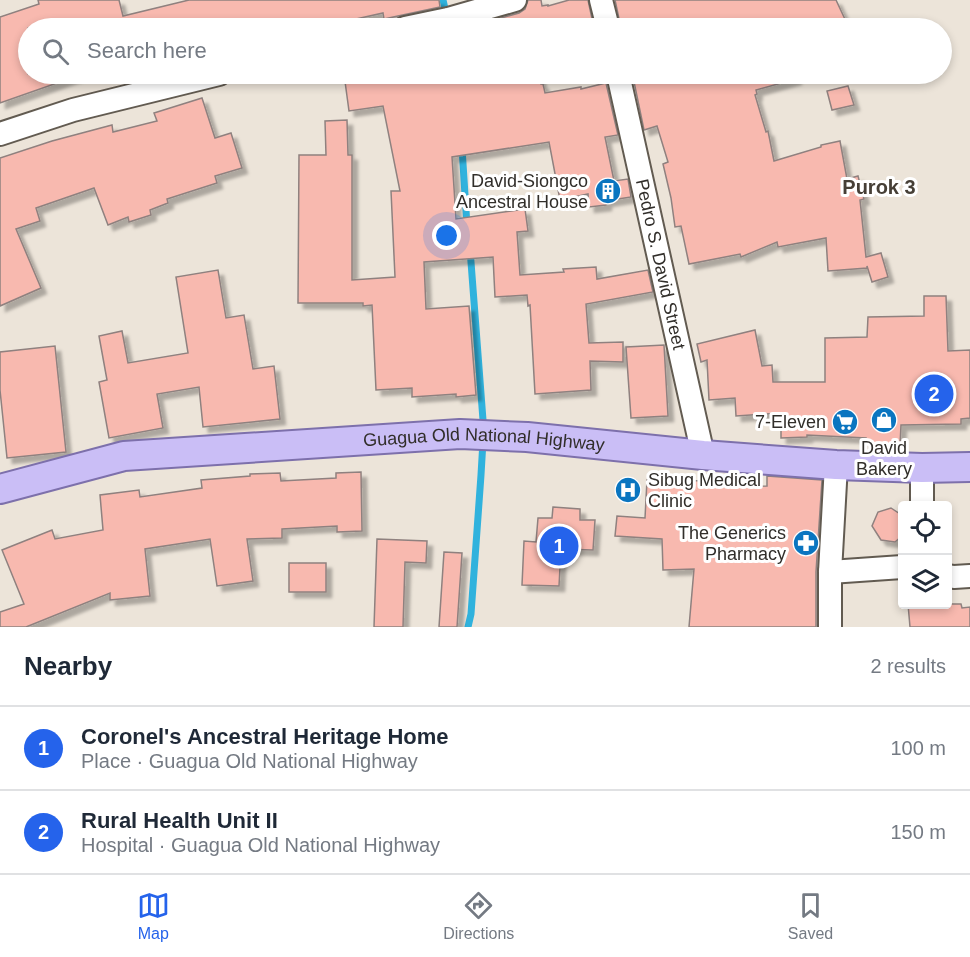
<!DOCTYPE html>
<html lang="en">
<head>
<meta charset="utf-8">
<style>
	:root { --surface:#fff; --page:#f6f6f7; --text:#1f2937; --muted:#747a83; --line:#e0e1e3; --accent:#2563eb }
	body { margin:0; font-family:Helvetica,sans-serif; background:var(--page); color:var(--text) }
	.controls { position:absolute; right:18px; bottom:18px; display:grid; overflow:hidden; border-radius:6px; box-shadow:0 3px 9px #0003 }
	.controls button { width:54px; height:54px; display:grid; place-items:center; padding:0; border:0; border-bottom:2px solid var(--line); background:var(--surface); color:var(--text); font:30px sans-serif }
	.you { position:absolute; left:447px; top:236px; width:21px; height:21px; margin:-15px; border:4px solid #fff; border-radius:50%; background:#1a73e8; box-shadow:0 0 0 9px #1a73e833 }
	.badge { display:grid; place-items:center; width:39px; height:39px; border-radius:50%; background:var(--accent); color:#fff; font-size:20px; font-weight:700 }
	.pin { position:absolute; translate:-50% -50%; border:3px solid #fff; box-shadow:0 2px 6px #0006 }
	.list { margin:0; padding:0; list-style:none }
	h2 { display:flex; justify-content:space-between; align-items:center; height:78px; margin:0; padding:0 24px; font-size:26px }
	h2 small { font-size:20px; font-weight:400; color:var(--muted) }
	.list li { display:grid; grid-template-columns:39px 1fr auto; gap:18px; align-items:center; box-sizing:border-box; height:84px; padding:0 24px; border-top:2px solid var(--line) }
	.list b { display:block; font-size:22px; white-space:nowrap }
	.list p { margin:0; font-size:20px; white-space:nowrap; color:var(--muted) }
	.list em { font-size:20px; font-style:normal; color:var(--muted) }
	.icon { flex:none; width:33px; height:33px; fill:none; stroke:currentColor; stroke-width:2; stroke-linecap:round; stroke-linejoin:round }
	.map { position:relative; flex:none; width:970px; height:627px; overflow:hidden }
	.search { position:absolute; background:var(--surface); box-shadow:0 3px 9px #0003; left:18px; right:18px; top:18px; height:66px; display:flex; align-items:center; gap:15px; box-sizing:border-box; padding:0 21px; border-radius:33px; color:var(--muted); font-size:22px }
	.sheet { height:246px; background:var(--surface) }
	nav { display:flex; justify-content:space-around; align-items:center; box-sizing:border-box; height:84px; border-top:2px solid var(--line); background:var(--surface); font-size:16px; color:var(--muted) }
	nav a { display:grid; justify-items:center; gap:3px }
	nav .on { color:var(--accent) }
	.map>svg:first-child { display:block }
</style>
</head>
<body>
<div class="map">
<svg width="970" height="627" viewBox="0 0 970 627">
	<defs>
		<filter id="shadow"><feDropShadow dx="5.5" dy="5.5" stdDeviation="1.5" flood-color="#0004"/></filter>
	</defs>
	<rect width="100%" height="100%" fill="#ece4d9"/>
	<g fill="none" stroke-linecap="round" stroke-linejoin="round">
		<g stroke="#30b2dd" stroke-width="7">
			<path d="M443 0 446 13"/>
			<path d="M462 148 467 226"/>
			<path d="M470 249 483 420V430"/>
			<path d="M468 627 471 614 481 475 483 441"/>
		</g>
	</g>
	<g fill="#f8b9af" stroke="#8f817f" stroke-width="1.5" filter="url(#shadow)">
		<path d="M38 0H119L123 16 189 0H439L440 7 384 19 383 13 338 23 339 28H28V74H77V76L0 103V17L39 4Z"/>
		<path d="M528 0H541L542 6 548 5V6L569 0H588L594 28H466L519 13 525 9Z"/>
		<path d="M615 0H836L849 28H621Z"/>
		<path d="M344 74H539L541 84H543L545 93 581 87V89L606 83 618 135 605 137 614 181 628 179 631 197 606 201V205L589 207 588 194 560 200 549 142 452 157 456 219 525 209 528 231 517 232 520 275 564 272 563 269 596 267 597 279 648 270 653 292 586 304 589 343 623 342V362L590 361 591 390 535 394 530 305 528 306 527 295 495 297 493 257 424 262 426 309 469 306 476 395 456 397V394L412 397V388L376 390 372 305 363 306V303H298L299 155H326L325 121 347 120 348 155H352V280L395 277 391 191H400L383 106 349 111Z"/>
		<path d="M636 74H795L796 79 756 90 757 94 755 95 766 132 768 131 774 161 821 147V145L840 141 847 179 858 176 864 199 860 200 866 257 881 253 888 277 872 282 867 266V268L828 271 826 238 778 247 777 242 741 257 740 254 689 264 681 226 675 227 671 198 663 164 668 162 657 126 644 130 633 77H636Z"/>
		<path d="M848 86 854 105 832 110 827 91Z"/>
		<path d="M202 98 215 138 231 133 242 168 215 176 217 183 167 199 168 203 150 210 151 215 129 222 128 217 108 225 94 188 36 208 40 221 16 229 41 288 0 306V158L52 141 112 125 113 132 157 121 154 113Z"/>
		<path d="M218 270 226 318 244 315 253 369 274 366 280 419 203 427 199 387 157 394 163 428 109 438 99 382 107 380 99 336 122 331 128 363 188 353 176 277Z"/>
		<path d="M924 296H946L948 351 970 350V418L961 419V424L901 425 900 445 865 444 866 438 807 435V437L781 438V413L736 416 735 398 709 400 707 360 701 362 697 344 755 330 762 366 772 365 773 382H825V338L867 337 868 317 924 316Z"/>
		<path d="M664 345 668 416 631 418 626 347Z"/>
		<path d="M55 346 66 452 7 458 0 390V352Z"/>
		<path d="M361 472 362 531 337 532V526L282 529V538L247 539 253 581 217 586 210 539 145 549 150 596 110 600V593L26 627H0V612L24 604 2 550 52 530 55 539 103 530 100 495 139 490 140 497 202 488 201 480 250 476V474L280 473 281 481 336 478V473Z"/>
		<path d="M767 476 822 480 816 572V627H689L694 569 663 570 662 539 615 536 617 516 645 518 647 480 710 481V487L767 486Z"/>
		<path d="M553 507 580 509V520H595L593 550 561 549 559 586 522 585 524 541 536 542 538 518H552Z"/>
		<path d="M891 508 903 516V535L895 542 881 540 872 526 878 512Z"/>
		<path d="M377 539 427 541 426 563 405 562 403 627H374Z"/>
		<path d="M444 552 462 553 457 627H439Z"/>
		<rect x="289" y="563" width="37" height="29"/>
		<path d="M908 604H961L962 608 970 607V627H910Z"/>
	</g>
	<g fill="none" stroke-linecap="round" stroke-linejoin="round">
		<g stroke="#625b51" stroke-width="26">
			<g id="minor">
				<path d="M601 0 608 28"/>
				<path d="M405 28 448 19 515 0"/>
				<path id="s1" d="M618 74 703 455"/>
				<path d="M0 134 73 110 219 74"/>
				<path d="M922 506V468"/>
				<path d="M830 572 902 567"/>
				<path d="M948 576 954 577 970 576"/>
				<path d="M830 627V572L836 465"/>
			</g>
		</g>
		<g stroke="#7d70ab" stroke-width="32">
			<g id="major">
				<path id="s2" d="M0 489 124 456 460 434 527 437 703 455 836 465 922 468 970 467"/>
			</g>
		</g>
		<use href="#minor" stroke="#fff" stroke-width="22"/>
		<use href="#major" stroke="#cabef6" stroke-width="28"/>
	</g>
	<defs>
		<g id="building-disc" transform="scale(1.35)"><circle r="9.5" fill="#0a75c0" stroke="#fff"/><path d="M-4-6H4V6H1V3H-1V6H-4ZM-2.5-4.3h1.7v1.8h-1.7ZM.8-4.3h1.7v1.8H.8ZM-2.5-1h1.7V.8h-1.7ZM.8-1h1.7V.8H.8Z" fill="#fff"/></g>
		<g id="shop-disc" transform="scale(1.35)"><circle r="9.5" fill="#0a75c0" stroke="#fff"/><path d="M-5-2.5h2.3a2.7 3.5 0 0 1 5.4 0H5L5.5 6h-11ZM-1.5-2.5h3a1.5 2.3 0 0 0-3 0Z" fill="#fff"/></g>
		<g id="supermarket-disc" transform="scale(1.35)"><circle r="9.5" fill="#0a75c0" stroke="#fff"/><path d="M-6-5.5h2.5l.6 2H6L4.5 2H-2.5L-4.4-4H-6ZM-1.5 3.2a1.3 1.3 0 1 0 .1 0ZM3 3.2a1.3 1.3 0 1 0 .1 0Z" fill="#fff"/></g>
		<g id="hospital-disc" transform="scale(1.35)"><circle r="9.5" fill="#0a75c0" stroke="#fff"/><path d="M-5-5h3v3.5h4V-5h3V5h-3V1.5h-4V5h-3Z" fill="#fff"/></g>
		<g id="pharmacy-disc" transform="scale(1.35)"><circle r="9.5" fill="#0a75c0" stroke="#fff"/><path d="M-2-6h4v4h4v4h-4v4h-4v-4h-4v-4h4Z" fill="#fff"/></g>
	</defs>
	<g fill-rule="evenodd">
		<use href="#building-disc" x="608" y="191"/>
		<use href="#shop-disc" x="884" y="420"/>
		<use href="#supermarket-disc" x="845" y="422"/>
		<use href="#hospital-disc" x="628" y="490"/>
		<use href="#pharmacy-disc" x="806" y="543"/>
	</g>
	<g text-anchor="middle" dominant-baseline="central" stroke-width="6" stroke-linejoin="round" paint-order="stroke">
		<g font-size="18" fill="#312e2a" stroke="#fff" text-anchor="end">
			<text x="588" y="181">David-Siongco<tspan x="588" dy="21">Ancestral House</tspan></text>
			<text x="826" y="422">7-Eleven</text>
			<text x="884" y="448" text-anchor="middle">David<tspan x="884" dy="21">Bakery</tspan></text>
			<text x="648" y="480" text-anchor="start">Sibug Medical<tspan x="648" dy="21">Clinic</tspan></text>
			<text x="786" y="533">The Generics<tspan x="786" dy="21">Pharmacy</tspan></text>
		</g>
		<g font-size="18" fill="#312e2a" stroke="#fff">
			<text stroke="none"><textPath href="#s1" startOffset="195">Pedro S. David Street</textPath></text>
			<text stroke="none"><textPath href="#s2" startOffset="489">Guagua Old National Highway</textPath></text>
		</g>
		<g font-size="20" font-weight="bold" fill="#463f36" stroke="#fff">
			<text x="879" y="187">Purok 3</text>
		</g>
	</g>
</svg>
<div class="controls">
<button><svg class="icon" aria-label="locate" viewBox="0 0 24 24"><circle cx="12" cy="12" r="6"/><path d="M12 2v4M12 18v4M2 12h4M18 12h4"/></svg></button>
<button><svg class="icon" aria-label="layers" viewBox="0 0 24 24"><path d="M12 4l9 5-9 5-9-5zM3 14l9 5 9-5"/></svg></button>
</div>
<div class="you"></div>
<div class="pin badge" style="left:559px;top:546px">1</div>
<div class="pin badge" style="left:934px;top:394px">2</div>
<div class="search"><svg class="icon" aria-label="search" viewBox="0 0 24 24"><circle cx="10" cy="10" r="6"/><path d="M15 15l6 6"/></svg>Search here</div>
</div>
<section class="sheet">
<h2>Nearby<small>2 results</small></h2>
<ul class="list">
<li><span class="badge">1</span><div><b>Coronel's Ancestral Heritage Home</b><p>Place · Guagua Old National Highway</p></div><em>100 m</em></li>
<li><span class="badge">2</span><div><b>Rural Health Unit II</b><p>Hospital · Guagua Old National Highway</p></div><em>150 m</em></li>
</ul>
</section>
<nav>
<a class="on"><svg class="icon" aria-label="map" viewBox="0 0 24 24"><path d="M3 6l6-2 6 2 6-2v14l-6 2-6-2-6 2zM9 4v14M15 6v14"/></svg>Map</a>
<a><svg class="icon" aria-label="directions" viewBox="0 0 24 24"><path d="M12 3l9 9-9 9-9-9zM9 14v-3h6M13 9l2 2-2 2"/></svg>Directions</a>
<a><svg class="icon" aria-label="saved" viewBox="0 0 24 24"><path d="M7 4h10v16l-5-4-5 4z"/></svg>Saved</a>
</nav>
</body>
</html>
